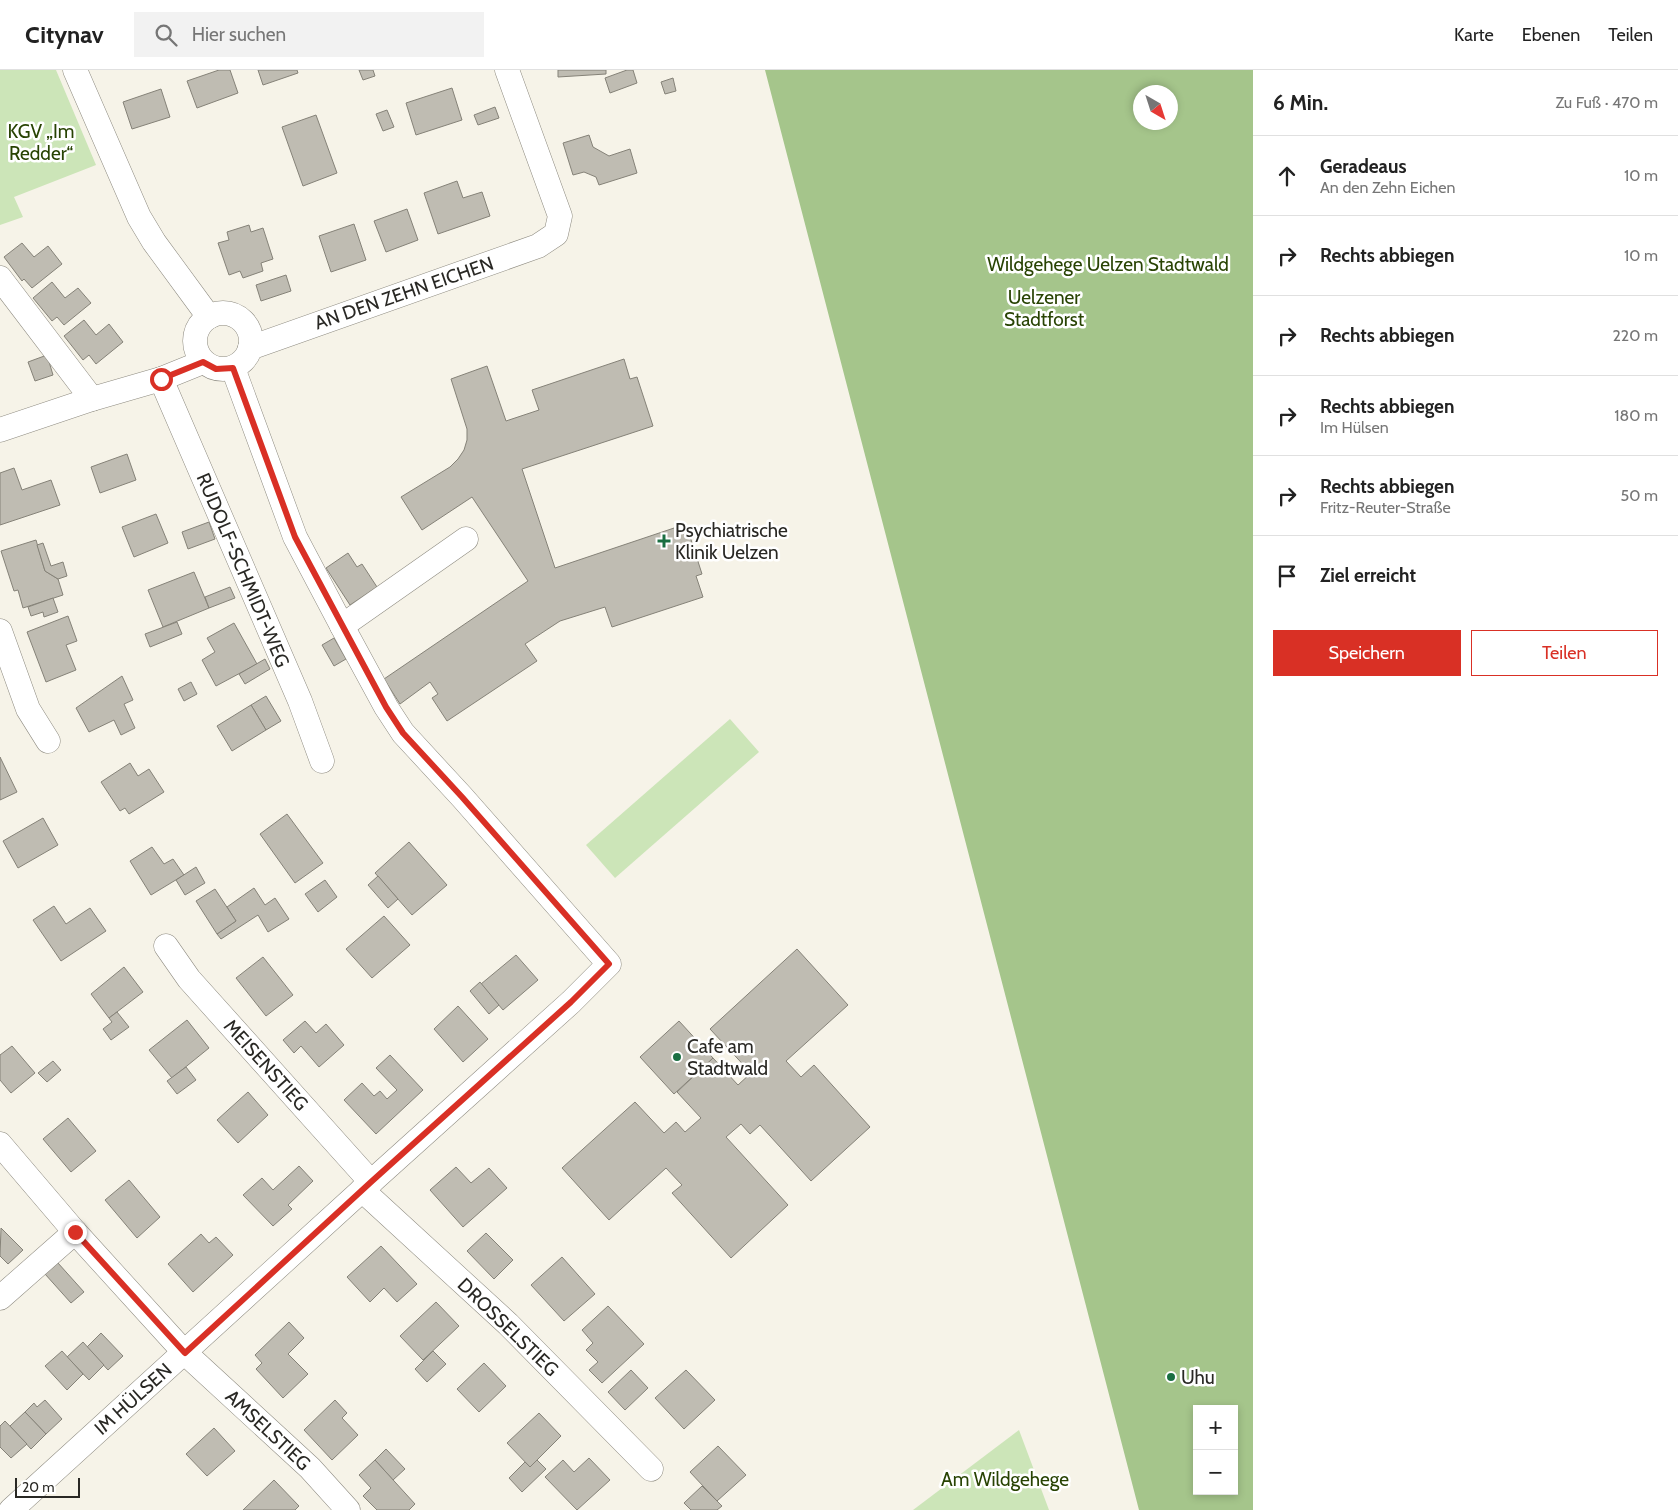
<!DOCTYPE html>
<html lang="de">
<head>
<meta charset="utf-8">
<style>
	:root { --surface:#fff; --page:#f2f2f2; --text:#222; --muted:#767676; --line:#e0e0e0; --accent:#d93025 }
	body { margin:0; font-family:Cabin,sans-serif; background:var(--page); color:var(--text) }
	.controls { position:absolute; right:15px; bottom:15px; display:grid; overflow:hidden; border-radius:0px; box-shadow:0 2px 8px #0003 }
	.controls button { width:45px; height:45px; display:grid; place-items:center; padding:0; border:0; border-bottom:1px solid var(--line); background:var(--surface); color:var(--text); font:25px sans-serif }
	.compass { position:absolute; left:1133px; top:15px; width:45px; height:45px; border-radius:50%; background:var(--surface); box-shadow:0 2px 8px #0003; rotate:141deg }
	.scale { position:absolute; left:15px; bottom:12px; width:65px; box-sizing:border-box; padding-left:5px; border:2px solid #292824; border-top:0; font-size:14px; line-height:18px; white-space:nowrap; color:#292824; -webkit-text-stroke:4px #fff; paint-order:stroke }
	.stop { position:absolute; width:15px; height:15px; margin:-11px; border:4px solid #d93025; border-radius:50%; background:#fff }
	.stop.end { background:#d93025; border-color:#fff; box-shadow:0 1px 5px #0008 }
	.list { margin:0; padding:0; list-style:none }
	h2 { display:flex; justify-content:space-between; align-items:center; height:65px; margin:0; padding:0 20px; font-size:21px }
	h2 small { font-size:16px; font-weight:400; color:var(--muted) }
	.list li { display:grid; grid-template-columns:32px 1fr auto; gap:15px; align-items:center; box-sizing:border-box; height:80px; padding:0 20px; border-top:1px solid var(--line) }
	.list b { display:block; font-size:19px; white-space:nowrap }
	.list p { margin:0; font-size:16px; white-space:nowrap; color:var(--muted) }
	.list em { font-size:16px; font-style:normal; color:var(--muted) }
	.actions { display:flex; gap:10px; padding:15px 20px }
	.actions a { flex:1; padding:11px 0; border:1px solid var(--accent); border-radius:0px; text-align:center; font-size:18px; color:var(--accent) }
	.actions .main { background:var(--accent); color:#fff }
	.icon { flex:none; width:28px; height:28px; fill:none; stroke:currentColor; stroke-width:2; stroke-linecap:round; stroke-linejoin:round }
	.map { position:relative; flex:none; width:1253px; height:1440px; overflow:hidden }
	header { display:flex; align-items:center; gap:30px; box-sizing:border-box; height:70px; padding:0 25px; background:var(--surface); border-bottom:1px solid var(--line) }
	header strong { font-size:24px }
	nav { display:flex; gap:28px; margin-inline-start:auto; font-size:18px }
	.search { width:350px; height:45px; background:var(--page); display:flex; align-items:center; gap:12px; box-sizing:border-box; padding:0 18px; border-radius:0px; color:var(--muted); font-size:19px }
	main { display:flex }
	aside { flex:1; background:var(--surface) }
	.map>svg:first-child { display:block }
</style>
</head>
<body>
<header>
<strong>Citynav</strong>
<div class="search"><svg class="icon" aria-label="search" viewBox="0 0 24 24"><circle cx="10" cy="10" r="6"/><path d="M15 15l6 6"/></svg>Hier suchen</div>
<nav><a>Karte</a><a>Ebenen</a><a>Teilen</a></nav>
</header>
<main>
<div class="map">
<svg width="1253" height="1440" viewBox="0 0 1253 1440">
	<rect width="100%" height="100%" fill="#f6f3e8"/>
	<g fill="#cce5b8">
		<path d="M0 0H56L96 95 14 127 23 147 0 155Z"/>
		<path d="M730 649 759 682 615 808 586 775Z"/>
		<path d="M1019 1360 1049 1440H913Z"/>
	</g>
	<path fill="#a5c58b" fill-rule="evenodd" d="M765 0H1253V1440H1139ZM1140 22H1170V52H1140ZM1197 1339H1234V1421H1197Z"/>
	<g fill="#bfbcb2" stroke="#858278">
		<path d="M219 0H230L238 23 197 38 187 11Z"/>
		<path d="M258 0H297L298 3 263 15Z"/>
		<path d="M359 0H373L375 6 363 10Z"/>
		<path d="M558 0H606V4L558 7Z"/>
		<path d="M627 0H633L637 13 610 23 605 8Z"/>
		<path d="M673 8 676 21 665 24 661 12Z"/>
		<path d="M452 18 462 50 416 65 406 33Z"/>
		<path d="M161 19 170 47 132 59 123 32Z"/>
		<path d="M495 37 499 48 478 55 474 45Z"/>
		<path d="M387 40 394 57 383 61 376 44Z"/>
		<path d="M316 45 337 103 303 116 282 57Z"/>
		<path d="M589 65 593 77 609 86 630 79 637 103 599 115 596 107 584 102 573 105 563 73Z"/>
		<path d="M457 111 463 128 482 122 490 146 438 164 424 123Z"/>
		<path d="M407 139 418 170 386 182 374 151Z"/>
		<path d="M354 154 366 190 331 202 319 166Z"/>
		<path d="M249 155 251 162 263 158 273 189 261 193 263 201 243 208 240 201 229 205 218 173 229 170 227 162Z"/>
		<path d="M22 173 34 187 48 176 62 194 32 218 24 209 22 211 4 187Z"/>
		<path d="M286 205 291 221 261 231 256 215Z"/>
		<path d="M52 212 65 228 78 218 91 233 64 255 57 247 52 251 33 228Z"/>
		<path d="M84 250 96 265 109 254 123 272 96 294 89 285 83 290 64 266Z"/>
		<path d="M47 285 53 305 35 311 28 292Z"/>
		<path d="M624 289 630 309 637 307 653 356 522 399 555 498 686 454 702 504 696 506 703 527 612 557 605 537 560 551 525 574 537 591 447 651 432 628 438 624 430 612 400 634 384 609 528 511 472 427 422 460 401 427 450 397 458 389 464 380 467 370V359L451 309 487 296 506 351 539 340 532 320Z"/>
		<path d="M127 384 136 410 100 423 91 397Z"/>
		<path d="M14 398 22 420 51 410 60 435 0 455V403Z"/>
		<path d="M156 444 168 473 134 487 122 457Z"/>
		<path d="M209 452 215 469 188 479 182 462Z"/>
		<path d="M36 470 45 501 58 509 63 525 23 538 18 520 14 521 1 481Z"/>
		<path d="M43 473 51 496 63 492 67 506 58 509 45 501 37 475Z"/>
		<path d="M348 483 357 497 362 494 377 517 350 535 326 498Z"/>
		<path d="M194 502 209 538 163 557 148 520Z"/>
		<path d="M230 517 235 528 209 538 205 527Z"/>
		<path d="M53 528 58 542 44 547 43 542 31 546 28 537Z"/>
		<path d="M68 546 77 571 66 575 76 600 46 612 27 562Z"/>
		<path d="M177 552 182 564 150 577 145 564Z"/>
		<path d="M234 553 257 594 216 616 202 590 215 582 207 568Z"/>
		<path d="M334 568 346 589 334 596 322 575Z"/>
		<path d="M265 589 270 599 245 614 239 604Z"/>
		<path d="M122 606 133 630 124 634 135 658 121 665 114 650 89 662 76 638Z"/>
		<path d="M191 612 197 624 184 631 178 619Z"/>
		<path d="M266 626 281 651 266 660 251 635Z"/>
		<path d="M251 635 266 660 232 681 217 656Z"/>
		<path d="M0 687 17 722 0 730Z"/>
		<path d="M130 693 138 706 149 699 164 722 129 744 125 738 120 741 101 712Z"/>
		<path d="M287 744 323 793 295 813 260 764Z"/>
		<path d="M43 748 58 775 18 798 3 771Z"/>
		<path d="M409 772 447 815 412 845 375 803Z"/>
		<path d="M152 777 164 794 173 789 184 805 151 825 130 791Z"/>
		<path d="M196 797 205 813 185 825 176 810Z"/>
		<path d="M378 806 398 829 388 838 368 815Z"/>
		<path d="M325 810 337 827 318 842 305 824Z"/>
		<path d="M254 818 265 835 275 828 289 849 268 862 258 845 221 869 217 864 236 851 227 837Z"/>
		<path d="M215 819 236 851 217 864 196 831Z"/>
		<path d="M54 836 66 854 90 838 106 861 61 891 33 850Z"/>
		<path d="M384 846 410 875 372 908 346 879Z"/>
		<path d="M797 879 848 935 786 991 801 1007 814 995 870 1057 811 1111 760 1055 750 1064 741 1054 726 1067 788 1135 731 1188 672 1123 682 1115 666 1098 609 1150 562 1098 635 1032 664 1063 676 1052 685 1062 701 1048 677 1022 713 988 738 1015 751 1003 710 959Z"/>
		<path d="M516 885 538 910 503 940 481 914Z"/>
		<path d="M263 887 293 925 266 946 236 908Z"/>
		<path d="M124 897 143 922 109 948 91 924Z"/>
		<path d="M480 912 499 935 489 944 470 921Z"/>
		<path d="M458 936 488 969 463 992 434 959Z"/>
		<path d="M117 942 129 957 111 970 103 959 112 952 109 948Z"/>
		<path d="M187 950 209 978 172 1008 149 980Z"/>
		<path d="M305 951 316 963 326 954 344 975 319 997 301 976 294 983 283 970Z"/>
		<path d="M679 951 713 988 674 1024 640 987Z"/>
		<path d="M12 976 35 1003 11 1023 0 1010V985Z"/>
		<path d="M390 985 423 1020 376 1064 344 1030 362 1013 374 1026 380 1021 387 1029 397 1020 376 998Z"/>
		<path d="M53 991 61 1000 47 1012 38 1003Z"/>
		<path d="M186 997 196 1010 177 1024 167 1011Z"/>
		<path d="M248 1022 268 1045 238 1073 217 1050Z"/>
		<path d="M68 1048 96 1081 71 1102 43 1069Z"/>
		<path d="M299 1096 313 1111 288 1135 292 1139 273 1156 243 1125 262 1108 273 1120Z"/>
		<path d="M456 1097 471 1113 489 1098 507 1118 463 1157 430 1120Z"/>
		<path d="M129 1110 160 1147 137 1168 105 1130Z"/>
		<path d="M1 1158 23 1180 8 1194 0 1186Z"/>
		<path d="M486 1163 513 1190 494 1209 467 1181Z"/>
		<path d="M201 1164 209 1173 216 1167 233 1185 193 1222 168 1194Z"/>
		<path d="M381 1176 417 1214 397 1232 384 1218 370 1232 347 1207Z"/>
		<path d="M562 1187 595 1224 564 1251 531 1215Z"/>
		<path d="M58 1193 84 1222 71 1233 45 1204Z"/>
		<path d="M436 1232 459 1256 423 1290 400 1266Z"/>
		<path d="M608 1236 644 1274 602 1313 589 1300 598 1292 586 1280 593 1273 582 1260Z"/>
		<path d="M289 1252 304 1268 288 1284 308 1304 283 1328 256 1299 262 1293 255 1285Z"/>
		<path d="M101 1263 123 1286 108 1300 87 1277Z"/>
		<path d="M83 1272 104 1295 89 1310 67 1287Z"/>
		<path d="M62 1281 83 1304 67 1320 45 1296Z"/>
		<path d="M433 1281 446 1294 427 1312 415 1299Z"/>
		<path d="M484 1293 506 1316 479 1342 457 1319Z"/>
		<path d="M631 1300 648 1318 625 1340 608 1322Z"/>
		<path d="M686 1300 715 1330 684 1359 655 1328Z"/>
		<path d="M45 1330 62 1349 46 1364 25 1342 34 1333 37 1337Z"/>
		<path d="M335 1330 347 1343 342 1348 358 1365 332 1390 304 1360Z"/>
		<path d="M25 1342 46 1364 31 1379 10 1356Z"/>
		<path d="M539 1343 561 1366 530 1397 507 1373Z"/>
		<path d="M5 1351 27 1374 11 1388 0 1377V1356Z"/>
		<path d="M214 1358 235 1381 207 1406 186 1384Z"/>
		<path d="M718 1376 746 1405 717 1431 690 1402Z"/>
		<path d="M386 1379 405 1399 393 1410 375 1390Z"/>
		<path d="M589 1388 610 1410 577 1440 545 1407 563 1390 574 1402Z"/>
		<path d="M375 1390 415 1434 409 1440H377L363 1426 371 1418 359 1405Z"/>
		<path d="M537 1390 546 1399 522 1422 509 1408 525 1392 530 1397Z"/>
		<path d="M274 1410 299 1436 295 1440H243Z"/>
		<path d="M702 1416 722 1436 717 1440H691L684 1433Z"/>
	</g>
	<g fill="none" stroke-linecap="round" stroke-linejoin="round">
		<g stroke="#8e8b81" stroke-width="25">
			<g id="minor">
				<path d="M75 0 139 147 154 172 209 247"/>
				<path d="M0 208 92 329"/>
				<circle cx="223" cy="271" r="28"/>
				<path d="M250 278 538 176 556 164 560 146 507 0"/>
				<path d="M233 298 295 467 342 556 466 469"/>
				<path d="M161 309 300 631 322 691"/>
				<path d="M0 360 92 329 161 309 203 292"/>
				<path d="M0 561 28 639 48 671"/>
				<path d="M166 876 189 909 371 1112"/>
				<path d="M0 1074 75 1162 185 1283 310 1398 348 1440"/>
				<path d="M362 1120 508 1254 651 1399"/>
				<path d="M0 1228 75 1162"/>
				<path d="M11 1440 371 1112 571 932 609 894 462 727 403 663 386 637 342 556"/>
			</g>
		</g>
		<use href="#minor" stroke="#fff" stroke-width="24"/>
	</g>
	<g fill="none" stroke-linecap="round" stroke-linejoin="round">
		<path stroke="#d93025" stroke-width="6" d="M75 1162 185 1283 371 1112 571 932 609 894 462 727 403 663 386 637 295 467 233 298 216 299 203 292 161 309"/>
	</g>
	<g fill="#1a6f42" stroke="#fff" stroke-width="2">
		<path d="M661.5 463.5h5v5h5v5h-5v5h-5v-5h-5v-5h5z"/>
		<circle cx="677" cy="987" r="5"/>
		<circle cx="1171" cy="1307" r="5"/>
	</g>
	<g text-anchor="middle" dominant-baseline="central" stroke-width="5" stroke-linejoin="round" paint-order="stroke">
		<g font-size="19" fill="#284303" stroke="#fff">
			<text x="41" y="61">KGV „Im<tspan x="41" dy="22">Redder“</tspan></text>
			<text x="1108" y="194">Wildgehege Uelzen Stadtwald</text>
			<text x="1044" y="227">Uelzener<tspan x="1044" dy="22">Stadtforst</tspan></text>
			<text x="1005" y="1409">Am Wildgehege</text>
		</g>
		<g font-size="19" fill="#292824" stroke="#fff">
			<text transform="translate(404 223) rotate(-19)">AN DEN ZEHN EICHEN</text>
			<text transform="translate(243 500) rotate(67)">RUDOLF-SCHMIDT-WEG</text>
			<text transform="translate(266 995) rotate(48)">MEISENSTIEG</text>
			<text transform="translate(508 1257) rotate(44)">DROSSELSTIEG</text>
			<text transform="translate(133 1329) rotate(-42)">IM HÜLSEN</text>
			<text transform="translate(268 1360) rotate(43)">AMSELSTIEG</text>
		</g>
		<g font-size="19" fill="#292824" stroke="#fff" text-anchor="start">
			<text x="675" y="460">Psychiatrische<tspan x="675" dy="22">Klinik Uelzen</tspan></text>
			<text x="687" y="976">Cafe am<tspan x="687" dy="22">Stadtwald</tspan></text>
			<text x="1181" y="1307">Uhu</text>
		</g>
	</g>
</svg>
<div class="controls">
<button>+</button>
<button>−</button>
</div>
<svg class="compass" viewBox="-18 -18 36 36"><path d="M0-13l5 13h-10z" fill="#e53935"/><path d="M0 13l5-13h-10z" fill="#767676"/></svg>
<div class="scale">20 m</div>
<div class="stop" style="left:161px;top:309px"></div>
<div class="stop end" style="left:75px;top:1162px"></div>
</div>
<aside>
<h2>6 Min.<small>Zu Fuß · 470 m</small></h2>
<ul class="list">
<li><svg class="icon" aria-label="ahead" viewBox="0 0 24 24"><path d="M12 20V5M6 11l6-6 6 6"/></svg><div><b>Geradeaus</b><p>An den Zehn Eichen</p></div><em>10 m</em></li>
<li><svg class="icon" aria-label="right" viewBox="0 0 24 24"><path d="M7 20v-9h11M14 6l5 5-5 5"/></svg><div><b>Rechts abbiegen</b></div><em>10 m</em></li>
<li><svg class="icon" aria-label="right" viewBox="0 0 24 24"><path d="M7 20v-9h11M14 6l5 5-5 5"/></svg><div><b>Rechts abbiegen</b></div><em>220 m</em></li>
<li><svg class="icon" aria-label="right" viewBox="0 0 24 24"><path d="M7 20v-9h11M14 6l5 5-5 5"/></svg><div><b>Rechts abbiegen</b><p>Im Hülsen</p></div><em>180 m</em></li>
<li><svg class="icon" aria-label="right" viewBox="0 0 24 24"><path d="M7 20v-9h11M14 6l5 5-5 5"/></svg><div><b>Rechts abbiegen</b><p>Fritz-Reuter-Straße</p></div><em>50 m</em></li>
<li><svg class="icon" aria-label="arrive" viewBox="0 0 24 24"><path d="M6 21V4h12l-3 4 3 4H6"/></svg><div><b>Ziel erreicht</b></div></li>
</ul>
<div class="actions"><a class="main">Speichern</a><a>Teilen</a></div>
</aside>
</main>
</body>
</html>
